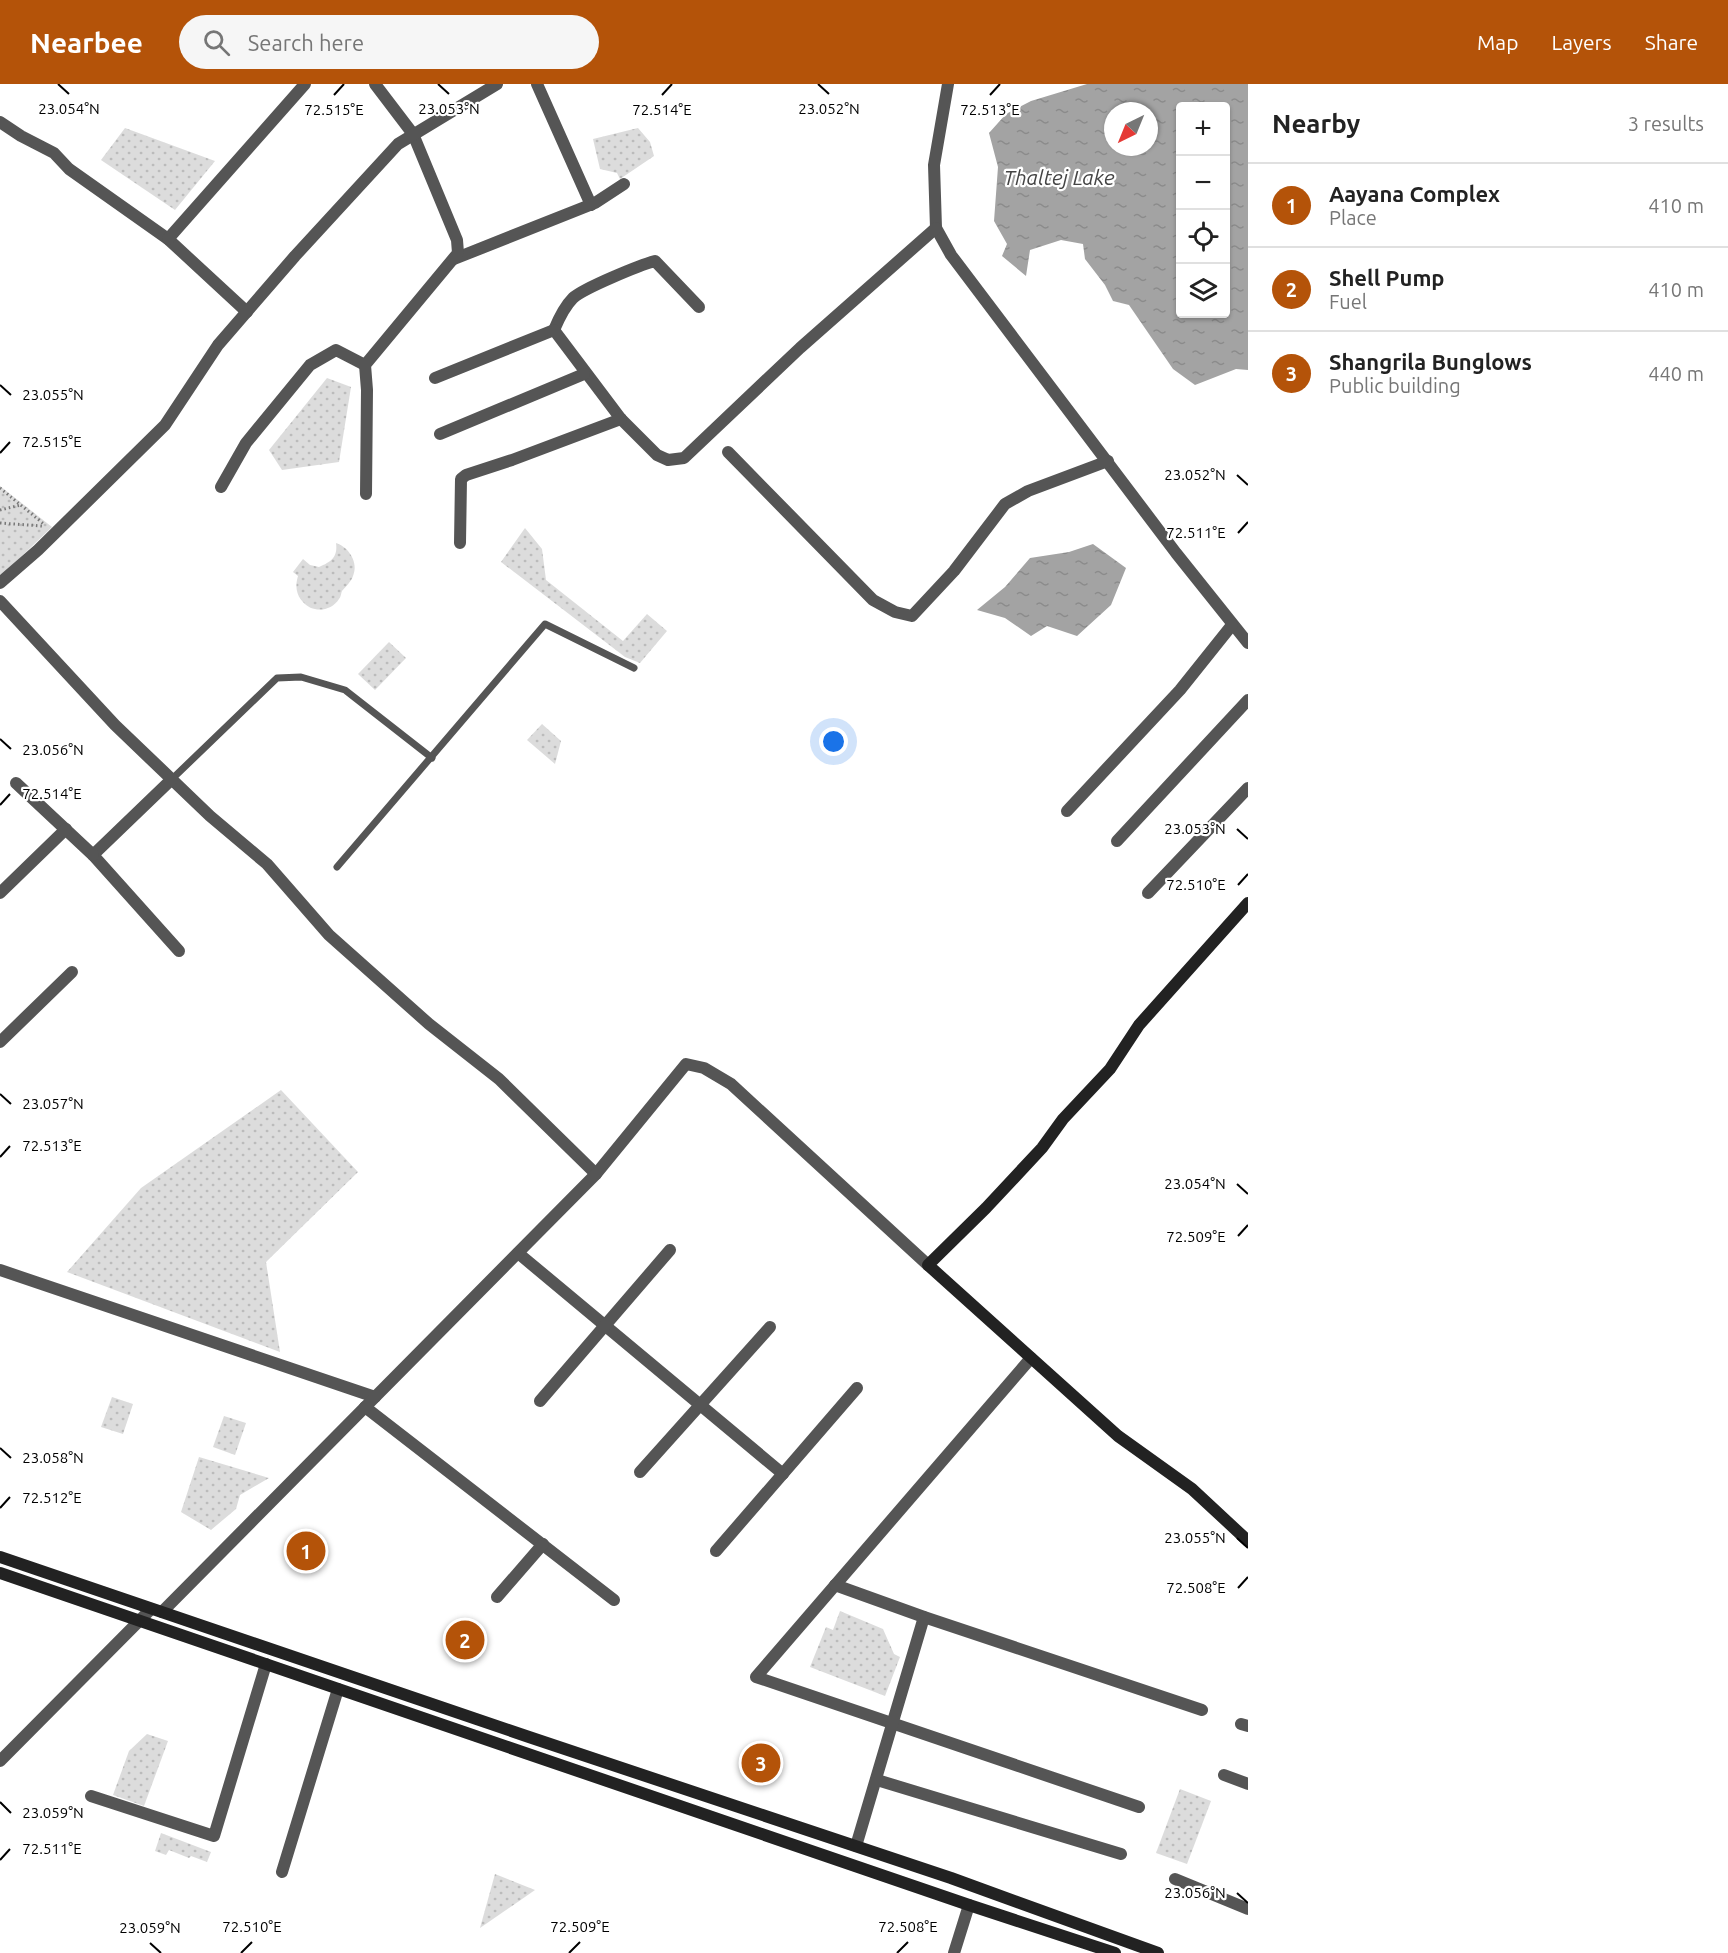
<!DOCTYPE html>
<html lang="en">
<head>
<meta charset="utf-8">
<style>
	:root { --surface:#fff; --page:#f6f6f6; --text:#222; --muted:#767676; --line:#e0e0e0; --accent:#b45309 }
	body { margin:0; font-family:Ubuntu,sans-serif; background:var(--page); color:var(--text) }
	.controls { position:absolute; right:18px; top:18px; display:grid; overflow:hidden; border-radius:6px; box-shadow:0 2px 4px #0004 }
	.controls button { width:54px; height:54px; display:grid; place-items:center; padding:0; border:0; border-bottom:2px solid var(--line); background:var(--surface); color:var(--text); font:30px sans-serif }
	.compass { position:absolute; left:1104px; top:18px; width:54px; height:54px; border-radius:50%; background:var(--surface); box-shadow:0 2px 4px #0004; rotate:223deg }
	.you { position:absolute; left:834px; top:658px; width:21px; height:21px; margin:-15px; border:4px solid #fff; border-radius:50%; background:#1a73e8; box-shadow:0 0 0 9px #1a73e833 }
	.badge { display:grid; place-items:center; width:39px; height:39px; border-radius:50%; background:var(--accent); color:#fff; font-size:20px; font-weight:700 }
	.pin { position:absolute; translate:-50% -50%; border:3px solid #fff; box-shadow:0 2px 6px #0006 }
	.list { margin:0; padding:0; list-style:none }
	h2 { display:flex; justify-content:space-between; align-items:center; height:78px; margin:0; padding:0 24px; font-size:26px }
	h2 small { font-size:20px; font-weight:400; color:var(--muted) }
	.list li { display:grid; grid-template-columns:39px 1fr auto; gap:18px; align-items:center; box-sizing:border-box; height:84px; padding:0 24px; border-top:2px solid var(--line) }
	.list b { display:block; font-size:22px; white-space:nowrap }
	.list p { margin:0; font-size:20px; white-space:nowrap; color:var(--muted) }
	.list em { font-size:20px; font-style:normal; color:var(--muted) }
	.icon { flex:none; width:33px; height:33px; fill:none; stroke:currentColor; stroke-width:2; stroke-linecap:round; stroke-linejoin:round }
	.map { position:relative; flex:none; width:1248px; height:1869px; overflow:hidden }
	header { display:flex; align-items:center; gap:36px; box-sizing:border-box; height:84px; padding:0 30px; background:var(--accent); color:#fff }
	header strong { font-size:28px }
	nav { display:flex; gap:33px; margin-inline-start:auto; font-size:21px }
	.search { width:420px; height:54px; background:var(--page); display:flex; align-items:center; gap:15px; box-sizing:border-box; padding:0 21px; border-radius:33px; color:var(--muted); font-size:22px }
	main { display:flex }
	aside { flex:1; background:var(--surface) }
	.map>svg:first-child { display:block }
</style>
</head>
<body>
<header>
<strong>Nearbee</strong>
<div class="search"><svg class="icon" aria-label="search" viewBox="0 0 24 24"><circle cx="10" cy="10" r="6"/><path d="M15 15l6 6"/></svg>Search here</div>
<nav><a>Map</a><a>Layers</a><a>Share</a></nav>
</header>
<main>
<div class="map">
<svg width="1248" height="1869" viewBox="0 0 1248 1869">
	<defs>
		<pattern id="green-dots" width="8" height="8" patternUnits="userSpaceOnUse" patternTransform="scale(1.5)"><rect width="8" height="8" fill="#dcdcdc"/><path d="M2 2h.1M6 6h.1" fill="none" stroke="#bbb" stroke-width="1.8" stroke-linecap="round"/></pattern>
		<pattern id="water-ripples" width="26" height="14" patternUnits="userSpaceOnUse" patternTransform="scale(1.5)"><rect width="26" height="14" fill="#a3a3a3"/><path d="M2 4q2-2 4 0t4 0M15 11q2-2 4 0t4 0" fill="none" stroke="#8b8b8b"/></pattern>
	</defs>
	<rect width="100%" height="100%" fill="#fff"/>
	<g fill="url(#green-dots)">
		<path d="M125 44 215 77 175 126 101 76Z"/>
		<path d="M638 44 650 58 654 72 620 95 617 89 600 85 593 55Z"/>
		<path d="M327 294 351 303 339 378 282 386 269 366Z"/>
		<path d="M0 402 52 443 0 493Z"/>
		<path d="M525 444 542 465 546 496 623 557 647 530 667 547 640 579 625 573 501 478Z"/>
		<path d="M336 459C349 463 359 479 353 492 351 498 346 502 342 507 341 509 341 513 339 515 331 528 312 529 303 518 296 511 295 501 298 492L293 488 303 475 310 481 319 483C331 478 338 473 336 459Z"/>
		<path d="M389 558 406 574 375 606 358 590Z"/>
		<path d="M542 640 561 657 555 680 527 656Z"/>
		<path d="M281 1006 358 1088 266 1178 280 1268 67 1188 141 1104Z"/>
		<path d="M112 1313 133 1320 123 1350 101 1343Z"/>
		<path d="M224 1332 246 1339 235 1371 213 1363Z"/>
		<path d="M199 1373 269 1394 240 1411 236 1425 211 1446 181 1428Z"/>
		<path d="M840 1527 883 1545 894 1570 900 1573 885 1612 810 1583 826 1543 833 1546Z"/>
		<path d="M147 1650 168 1657 144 1722 113 1711 129 1667Z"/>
		<path d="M1180 1705 1211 1717 1187 1780 1156 1769Z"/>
		<path d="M161 1749 211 1768 207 1778 191 1772 189 1774 169 1766 166 1771 155 1767Z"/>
		<path d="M495 1790 535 1806 480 1844Z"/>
	</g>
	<g fill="url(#water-ripples)" fill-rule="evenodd">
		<path d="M1087 0H1248V286L1236 285 1195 301 1173 285 1129 221 1113 217 1105 201 1085 175 1083 160 1061 156 1030 166 1026 192 1002 172 1007 160 994 137 998 83 989 49 1006 30 1031 17ZM1180 22H1226V230H1180ZM1113 27H1149V63H1113Z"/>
		<path d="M1093 460 1126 484 1111 521 1077 552 1047 542 1031 552 1005 534 977 526 1005 503 1030 474 1069 468Z"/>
	</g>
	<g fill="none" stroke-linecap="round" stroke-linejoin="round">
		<g stroke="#777" stroke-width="3" stroke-dasharray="1.5 3" stroke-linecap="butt">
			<path d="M0 404 45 441"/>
			<path d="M0 426 21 421"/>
			<path d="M0 439 42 442"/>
		</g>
		<g stroke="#555" stroke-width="7">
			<path d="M172 695 277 594 301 593 345 606 432 674"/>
			<path d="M337 783 545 540 634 584"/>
		</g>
		<g stroke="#555" stroke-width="12">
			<path d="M537 0 591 121"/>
			<path d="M948 0 934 81 936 144 951 171 1176 469 1248 559"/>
			<path d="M0 38 21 52 54 69 69 85 168 155 247 228"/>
			<path d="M168 155 305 0"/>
			<path d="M454 175 595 119 624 100"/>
			<path d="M554 246C559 234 564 223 573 214 584 204 640 181 655 177L699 223"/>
			<path d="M435 294 554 246 621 335 657 371 668 376 684 374 800 264 936 144"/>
			<path d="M440 350 584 290"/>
			<path d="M728 368 873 516 895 528 912 532 954 487 1005 420 1028 407 1108 377"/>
			<path d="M221 403 246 359 310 281 336 266 365 281"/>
			<path d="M366 410 367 306 365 281 458 169 457 156 413 50 375 0"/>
			<path d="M460 459 461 395 466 391 512 376 621 335"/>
			<path d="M0 499 38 466 165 341 218 261 295 172 398 60 497 0"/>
			<path d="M0 517 115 641 210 732 267 780 329 851 429 940 499 995 596 1090"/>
			<path d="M172 695 93 771 179 867"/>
			<path d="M16 699 93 771"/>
			<path d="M1067 727 1180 606 1232 541"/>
			<path d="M1117 757 1248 616"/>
			<path d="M0 809 66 745"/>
			<path d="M1148 809 1248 704"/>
			<path d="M0 958 72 888"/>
			<path d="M518 1169 783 1390"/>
			<path d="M0 1186 375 1313"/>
			<path d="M1031 1274 756 1593 1139 1723"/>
			<path d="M540 1317 670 1166"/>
			<path d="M365 1323 614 1516"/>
			<path d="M640 1388 770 1243"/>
			<path d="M716 1467 857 1304"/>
			<path d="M835 1501 924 1533 1202 1626"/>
			<path d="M497 1513 543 1460"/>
			<path d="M162 1528 596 1090 686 980 704 984 731 1000 928 1181"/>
			<path d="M1241 1640 1248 1642"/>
			<path d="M0 1677 151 1525"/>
			<path d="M1224 1691 1248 1700"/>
			<path d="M877 1696 1121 1770"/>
			<path d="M91 1712 214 1752 266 1580"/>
			<path d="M856 1762 924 1533"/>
			<path d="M282 1788 338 1605"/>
			<path d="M1175 1795 1248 1825"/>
			<path d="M954 1869 969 1821"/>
		</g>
		<g stroke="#222" stroke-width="12">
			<path d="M1248 819 1139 941 1110 985 1063 1035 1042 1064 986 1124 928 1181 1118 1352 1192 1405 1248 1457"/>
			<path d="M0 1473 529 1653 951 1794 1158 1869"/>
			<path d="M0 1489 969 1821 1115 1869"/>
		</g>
	</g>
	<path fill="none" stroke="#000" stroke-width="2" d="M58 0 69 10M438 0 449 10M818 0 829 10M334 11 344 0M662 11 672 0M990 11 1000 0M0 301 11 311M0 369 10 358M1237 391 1248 401M1238 449 1248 438M0 655 11 665M0 721 10 710M1237 745 1248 755M1238 801 1248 790M0 1010 11 1020M0 1073 10 1062M1237 1100 1248 1110M1238 1152 1248 1141M0 1364 11 1374M0 1424 10 1413M1237 1454 1248 1464M1238 1504 1248 1493M0 1718 11 1729M0 1776 10 1765M1237 1809 1248 1819M150 1859 161 1869M241 1869 252 1858M569 1869 580 1858M897 1869 908 1858"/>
	<g text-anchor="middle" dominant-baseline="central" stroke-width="4.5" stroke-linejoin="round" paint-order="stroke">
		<g font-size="21" font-style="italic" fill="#444" stroke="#fff">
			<text x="1059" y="93">Thaltej Lake</text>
		</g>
	</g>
	<g font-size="15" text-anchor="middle" fill="#000" stroke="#fff" stroke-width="4.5" stroke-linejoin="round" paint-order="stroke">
		<text x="69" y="30">23.054°N</text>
		<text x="449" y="30">23.053°N</text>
		<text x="829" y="30">23.052°N</text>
		<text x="334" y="31">72.515°E</text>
		<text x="662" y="31">72.514°E</text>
		<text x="990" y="31">72.513°E</text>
		<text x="53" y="316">23.055°N</text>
		<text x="52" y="363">72.515°E</text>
		<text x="1195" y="396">23.052°N</text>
		<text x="1196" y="454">72.511°E</text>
		<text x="53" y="671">23.056°N</text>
		<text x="52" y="715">72.514°E</text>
		<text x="1195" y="750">23.053°N</text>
		<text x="1196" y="806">72.510°E</text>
		<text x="53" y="1025">23.057°N</text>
		<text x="52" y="1067">72.513°E</text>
		<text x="1195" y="1105">23.054°N</text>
		<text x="1196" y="1158">72.509°E</text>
		<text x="53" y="1379">23.058°N</text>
		<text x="52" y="1419">72.512°E</text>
		<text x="1195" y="1459">23.055°N</text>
		<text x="1196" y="1509">72.508°E</text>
		<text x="53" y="1734">23.059°N</text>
		<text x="52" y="1770">72.511°E</text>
		<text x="1195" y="1814">23.056°N</text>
		<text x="252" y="1848">72.510°E</text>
		<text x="580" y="1848">72.509°E</text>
		<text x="908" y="1848">72.508°E</text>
		<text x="150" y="1849">23.059°N</text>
	</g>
</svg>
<div class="controls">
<button>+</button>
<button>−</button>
<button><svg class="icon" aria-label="locate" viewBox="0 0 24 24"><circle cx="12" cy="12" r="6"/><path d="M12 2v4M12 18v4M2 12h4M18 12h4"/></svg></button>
<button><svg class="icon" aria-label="layers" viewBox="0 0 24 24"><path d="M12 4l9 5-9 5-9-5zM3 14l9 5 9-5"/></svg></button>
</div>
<svg class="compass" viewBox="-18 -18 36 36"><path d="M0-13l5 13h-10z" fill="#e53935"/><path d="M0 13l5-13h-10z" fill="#767676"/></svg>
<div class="you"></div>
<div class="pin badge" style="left:306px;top:1467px">1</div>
<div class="pin badge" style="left:465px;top:1556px">2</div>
<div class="pin badge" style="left:761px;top:1679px">3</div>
</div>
<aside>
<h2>Nearby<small>3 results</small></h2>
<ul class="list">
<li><span class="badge">1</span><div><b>Aayana Complex</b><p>Place</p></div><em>410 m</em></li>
<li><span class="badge">2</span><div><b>Shell Pump</b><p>Fuel</p></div><em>410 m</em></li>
<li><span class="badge">3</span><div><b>Shangrila Bunglows</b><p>Public building</p></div><em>440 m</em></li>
</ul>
</aside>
</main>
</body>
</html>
